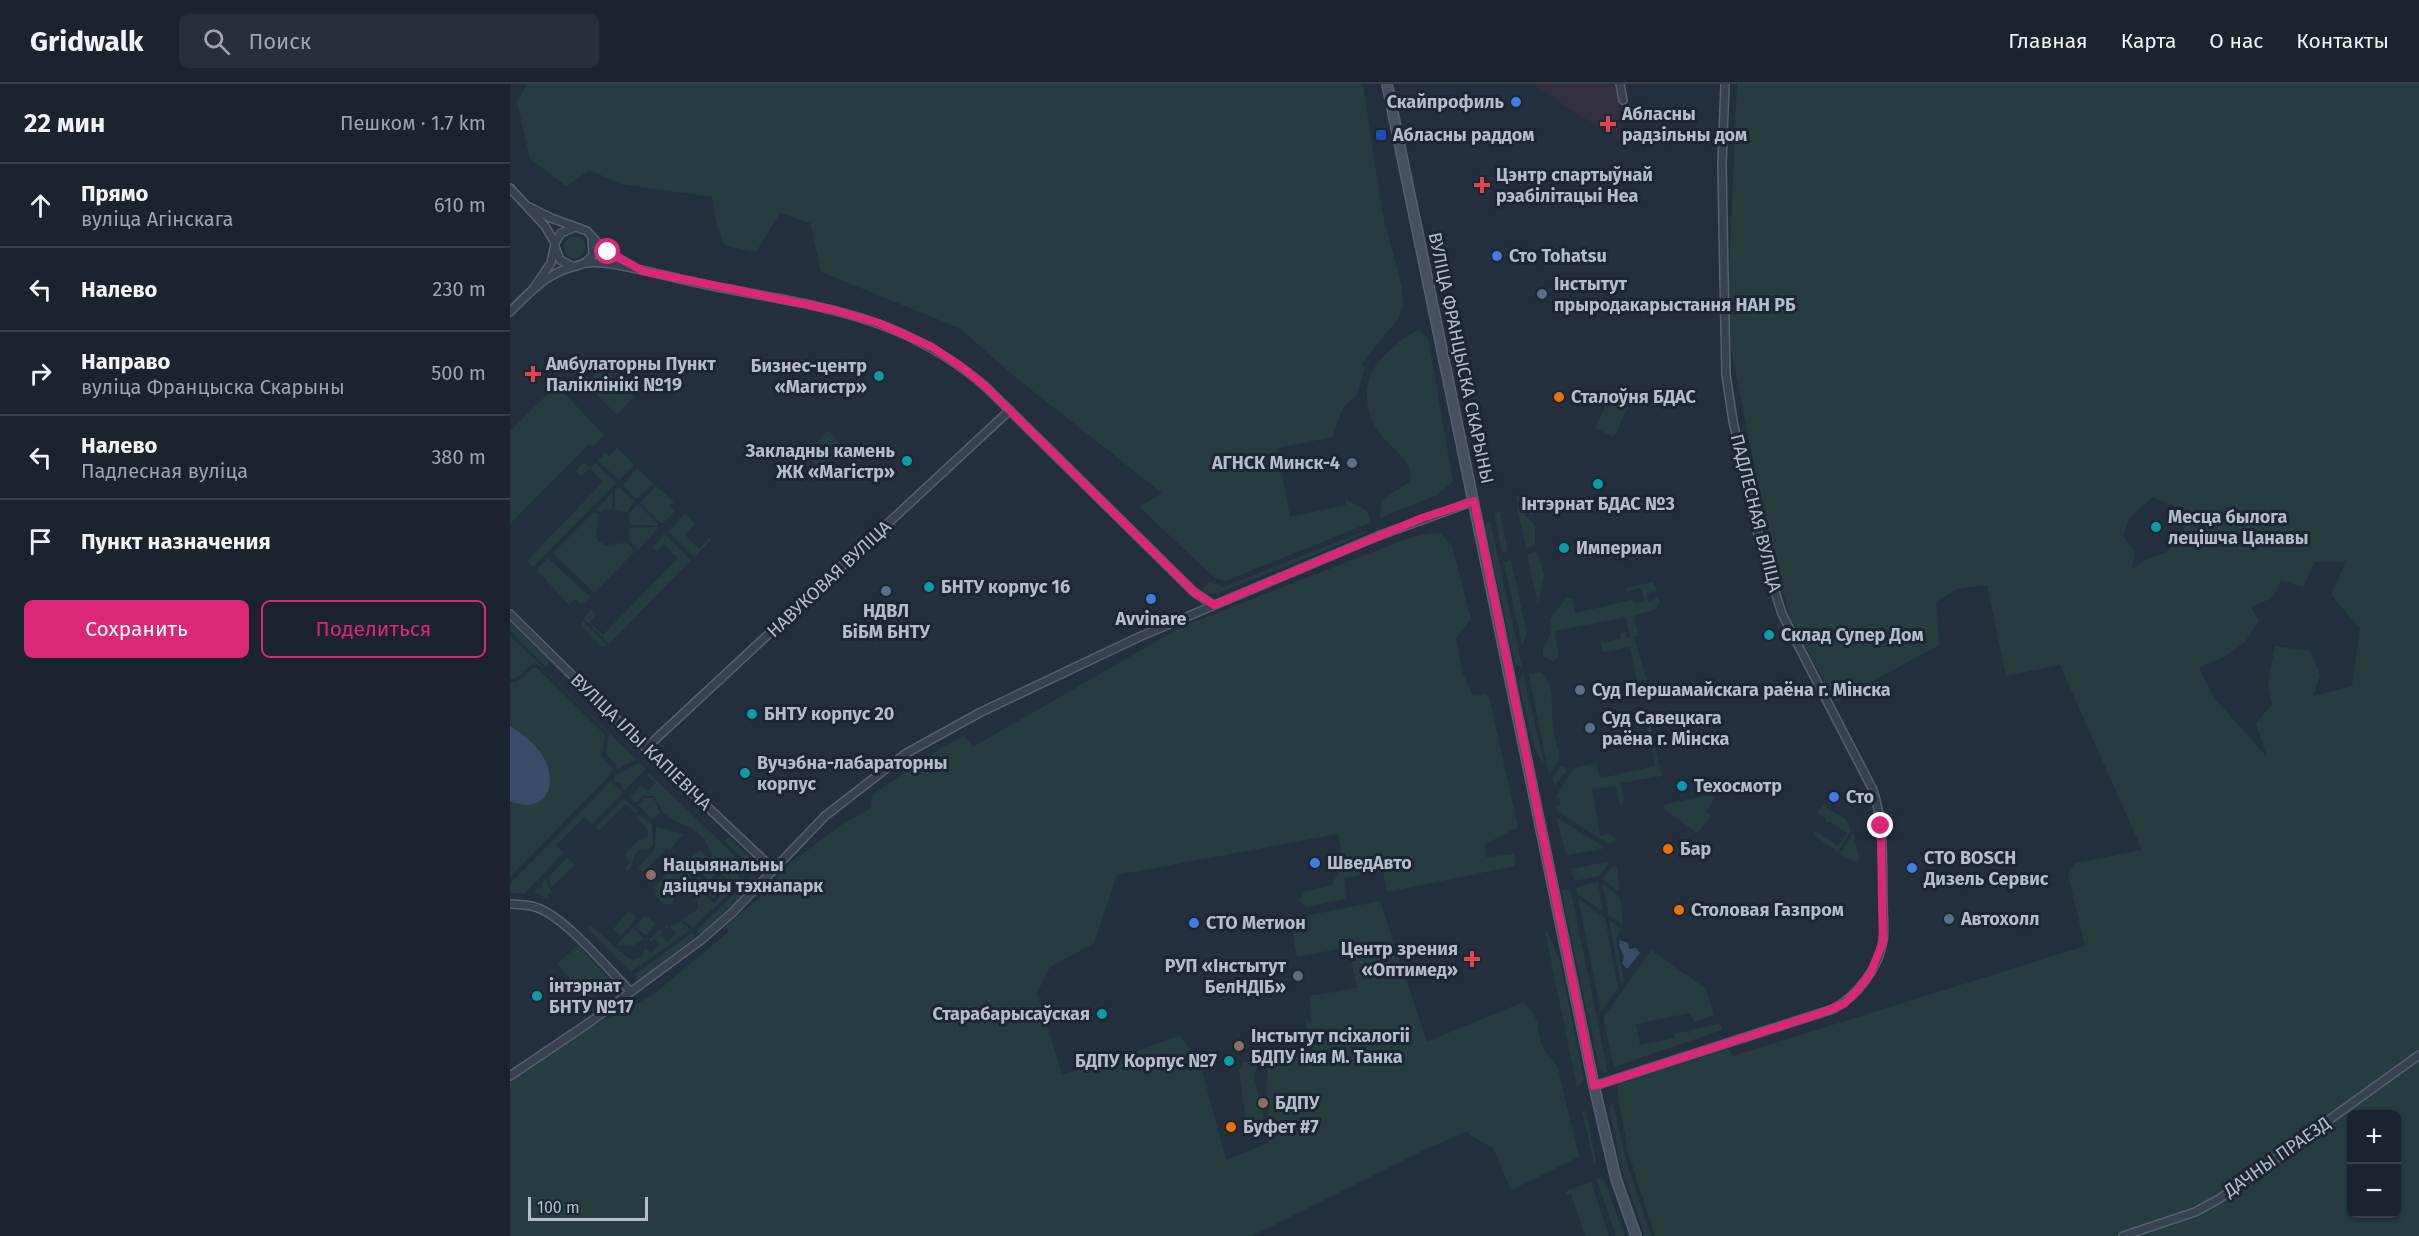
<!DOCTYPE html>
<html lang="ru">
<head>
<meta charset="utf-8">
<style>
	:root { --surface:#1b232e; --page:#282f3a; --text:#f1f3f6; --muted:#a0a4aa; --line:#39404a; --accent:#db2777 }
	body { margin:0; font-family:"Fira Sans",sans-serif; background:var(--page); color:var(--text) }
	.controls { position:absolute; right:18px; bottom:18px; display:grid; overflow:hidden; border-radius:9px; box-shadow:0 2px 4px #0004 }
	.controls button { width:54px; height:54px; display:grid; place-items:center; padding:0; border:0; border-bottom:2px solid var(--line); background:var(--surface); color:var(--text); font:30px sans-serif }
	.scale { position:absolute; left:18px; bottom:15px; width:120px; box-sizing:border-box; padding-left:6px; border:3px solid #b4bcc9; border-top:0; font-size:16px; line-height:21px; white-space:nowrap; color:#b4bcc9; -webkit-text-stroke:4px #1d2633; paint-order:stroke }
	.stop { position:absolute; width:18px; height:18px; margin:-14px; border:4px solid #db2777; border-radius:50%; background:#fff }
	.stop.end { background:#db2777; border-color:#fff; box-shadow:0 2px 6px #0008 }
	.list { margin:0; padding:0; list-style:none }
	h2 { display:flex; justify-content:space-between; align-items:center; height:78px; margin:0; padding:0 24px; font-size:26px }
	h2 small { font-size:20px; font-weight:400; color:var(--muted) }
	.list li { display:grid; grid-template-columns:39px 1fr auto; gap:18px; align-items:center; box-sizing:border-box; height:84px; padding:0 24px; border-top:2px solid var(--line) }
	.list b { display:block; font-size:22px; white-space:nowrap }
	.list p { margin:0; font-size:20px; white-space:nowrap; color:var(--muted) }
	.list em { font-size:20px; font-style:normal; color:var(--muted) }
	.actions { display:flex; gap:12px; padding:18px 24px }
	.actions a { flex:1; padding:14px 0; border:2px solid var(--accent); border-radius:9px; text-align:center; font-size:21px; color:var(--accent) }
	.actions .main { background:var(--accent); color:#fff }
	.icon { flex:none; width:33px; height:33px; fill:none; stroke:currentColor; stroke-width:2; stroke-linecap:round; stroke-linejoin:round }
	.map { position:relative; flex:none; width:1909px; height:1152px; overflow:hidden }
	header { display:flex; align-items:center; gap:36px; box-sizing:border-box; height:84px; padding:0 30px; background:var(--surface); border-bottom:2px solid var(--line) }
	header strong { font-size:28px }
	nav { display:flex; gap:33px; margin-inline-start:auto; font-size:21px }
	.search { width:420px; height:54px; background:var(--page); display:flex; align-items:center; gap:15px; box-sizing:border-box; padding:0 21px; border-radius:9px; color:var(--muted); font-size:22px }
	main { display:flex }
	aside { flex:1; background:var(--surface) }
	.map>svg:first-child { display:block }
</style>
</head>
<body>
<header>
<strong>Gridwalk</strong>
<div class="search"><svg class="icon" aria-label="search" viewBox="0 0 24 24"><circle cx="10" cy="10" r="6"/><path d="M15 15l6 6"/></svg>Поиск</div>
<nav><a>Главная</a><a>Карта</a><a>О нас</a><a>Контакты</a></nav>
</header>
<main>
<aside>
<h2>22 мин<small>Пешком · 1.7 km</small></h2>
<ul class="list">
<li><svg class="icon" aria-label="ahead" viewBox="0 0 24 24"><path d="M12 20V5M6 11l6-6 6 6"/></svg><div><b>Прямо</b><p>вуліца Агінскага</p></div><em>610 m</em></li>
<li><svg class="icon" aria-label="left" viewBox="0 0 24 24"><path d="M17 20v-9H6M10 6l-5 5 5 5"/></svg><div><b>Налево</b></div><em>230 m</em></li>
<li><svg class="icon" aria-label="right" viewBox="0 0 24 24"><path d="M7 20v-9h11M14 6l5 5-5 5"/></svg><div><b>Направо</b><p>вуліца Францыска Скарыны</p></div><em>500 m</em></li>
<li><svg class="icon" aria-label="left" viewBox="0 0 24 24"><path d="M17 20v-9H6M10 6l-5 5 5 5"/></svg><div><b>Налево</b><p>Падлесная вуліца</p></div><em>380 m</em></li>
<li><svg class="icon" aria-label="arrive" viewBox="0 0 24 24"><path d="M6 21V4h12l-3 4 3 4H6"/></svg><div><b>Пункт назначения</b></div></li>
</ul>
<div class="actions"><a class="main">Сохранить</a><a>Поделиться</a></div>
</aside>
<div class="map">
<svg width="1909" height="1152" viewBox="0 0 1909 1152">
	<rect width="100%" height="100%" fill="#242f3e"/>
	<path fill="#32303f" d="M1022 0H1106L1113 57 1051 20 1049 16Z"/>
	<g fill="#263c3f" fill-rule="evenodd">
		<path d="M17 0H853L872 128 892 203 893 223 888 235 852 279 855 284 847 311 832 325 823 353 767 364 780 433 836 421 835 415 856 426 860 434 859 439 716 497 705 494 629 423 652 409 505 293 449 244 311 188 300 139 270 129 246 168 215 162 207 142 202 113 110 100 80 86 56 102 20 75 7 18Z"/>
		<path d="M1227 0H1909V1152H1145L1118 1068 1108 1013V1000L1218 965 1223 972 1575 862 1558 791 1565 779 1632 766 1550 581 1496 592 1477 501 1447 505 1426 518 1429 561 1325 618 1279 532 1253 424 1217 244ZM1642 413 1665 423 1676 451 1655 469 1635 476 1622 485 1625 468 1613 452 1619 435ZM1836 477 1821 511 1850 544 1842 602 1803 612 1810 591 1800 567 1765 562 1758 599 1762 620 1746 640 1757 673 1705 615 1689 584 1716 572 1735 558 1749 537 1741 523 1760 515 1771 497 1793 503 1805 478ZM1842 1030H1886V1130H1842Z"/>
		<circle cx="65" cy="163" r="11"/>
		<path d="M908 246 918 254 943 398 925 412 870 434 872 416 899 398C907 380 882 364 872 352 853 329 851 297 871 275 882 263 894 253 908 246Z"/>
		<path d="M93 283 124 313 107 331 76 300Z"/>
		<path d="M45 303H48L94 351 83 363 79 360 0 440V347Z"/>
		<path d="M1099 314 1118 323 1104 353 1085 344Z"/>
		<path d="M318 347 331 360 308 383 295 370Z"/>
		<path d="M107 364 125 381 109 396 88 377 95 369 99 372Z"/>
		<path d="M73 379 80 383 86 379 106 399 23 483 17 477 93 398 80 384 71 392 66 387Z"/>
		<path d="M127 384 144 400 126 415 113 401Z"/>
		<path d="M146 402 164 418 160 422 165 427 152 440 130 419Z"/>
		<path d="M109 403 125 417 117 428 105 426V406Z"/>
		<path d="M102 409V426L95 425 90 428 87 425Z"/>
		<path d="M1012 411 1020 414 1017 422 1023 429 1021 432 1006 414Z"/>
		<path d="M127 421H129L149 441H120L119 430Z"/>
		<path d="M1007 424H1009L1025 442V462L1016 464Z"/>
		<path d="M84 428 88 430 86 453 88 457 95 461 117 459 125 467 84 509 43 469Z"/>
		<path d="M990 428 998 467 992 468 984 430Z"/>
		<path d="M175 430 185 440 175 451 189 465 199 454 201 456 184 473 158 448Z"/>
		<path d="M980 437 1012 583 1005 581 975 441Z"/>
		<path d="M149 443 128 466 119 456 120 451 119 444Z"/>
		<path d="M857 446 854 450 845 454 709 509 697 510 690 507 699 498 714 503Z"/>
		<path d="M923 449 931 450 942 462 961 535 946 554 952 587 963 612 975 610 979 613 1008 743 974 761 976 773 1004 770 1005 782 877 808 873 787 834 794 836 815 797 823 789 817 793 808 822 801 833 777 828 750 607 791 584 859 540 883 527 909 552 990 596 979 670 951 691 982 716 1076 758 1059 757 984 802 966V954H798L795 934 801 939 800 912 847 904 839 863 787 873 780 835 870 817 917 958 1013 918C1032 936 1025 939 1032 961 1034 969 1044 975 1048 984L1069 1073 1001 1106 983 1064 960 1051 958 1047 912 1067 742 1152H0V996L58 955 143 911 218 848 216 842 252 812 280 779 331 741 361 724 362 711 432 663 454 652 463 663 673 542 901 453Z"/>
		<path d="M155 450 181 476 99 560 74 535V533L81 525 86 531 79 539 93 551 168 474 154 460 147 467 143 463Z"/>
		<path d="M1027 468 1034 490 1028 521 1017 470Z"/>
		<path d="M38 474 80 513 71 521 65 515 59 521 27 486Z"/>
		<path d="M1001 476 1017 550 1012 560 994 479Z"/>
		<path d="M1143 498 1147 507 1137 509 1138 517 1144 516 1148 512 1150 518 1146 525 1124 532 1128 551 1124 553 1137 596 1127 597 1120 563 1093 568 1091 559 1111 555 1110 549 1116 548 1117 555 1120 554 1116 533 1045 547 1049 574 1042 577 1033 573V564L1041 551 1040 535 1056 514H1062L1065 529 1121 516 1126 520 1134 517 1131 504 1117 507 1116 504Z"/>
		<path d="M73 537 97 561 92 563 71 542Z"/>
		<path d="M0 538 40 577 37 581H34L0 546Z"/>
		<path d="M0 552 34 584 33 585 26 579C15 582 11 595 0 595Z"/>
		<path d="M23 584H27L95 651 91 671 103 685 100 691 0 793V598H7Z"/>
		<path d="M1031 588C1045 599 1041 626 1043 642 1044 653 1048 664 1050 674L1039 690 1019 590Z"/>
		<path d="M37 589H38L127 676 107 685 106 680 96 670 99 650Z"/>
		<path d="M1013 590 1034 679H1032L1024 663 1008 597Z"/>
		<path d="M1137 626 1152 692 1111 699 1114 719 1110 721 1106 702 1082 705 1090 752 1100 750 1106 755 1105 758 1097 759 1047 727 1045 722 1050 720 1049 715H1046V712L1064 684 1086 679 1089 691 1092 694 1145 682 1134 627Z"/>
		<path d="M129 678 136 685 114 707 109 698 106 699 102 696 107 690Z"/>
		<path d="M1050 683H1054L1056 687 1045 702 1042 694Z"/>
		<path d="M139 689 227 774 229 800 183 844 173 835 188 825V815L185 812 174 811 173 807 189 792 197 800 192 808 204 819 222 801 209 788 199 796 193 790 202 783V770L194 755 182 744 171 740 154 730 144 712H133L126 719 120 713 131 701 138 707 145 699 139 693H136Z"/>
		<path d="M101 697 113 709 82 740 74 733 46 761 53 769 15 809H0V800Z"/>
		<path d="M1200 711 1205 714 1196 728 1201 732 1190 746 1186 748 1153 724 1156 720Z"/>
		<path d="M134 714H142L146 718 150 729 144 734H141L128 721Z"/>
		<path d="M113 716H116L128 727 125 729 116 720 89 747 86 743Z"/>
		<path d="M1314 721 1336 736 1341 746 1328 768 1304 751 1306 747 1328 762 1337 749 1321 738H1315L1316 735 1307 728Z"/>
		<path d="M128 730 142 740 143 761 139 765 128 766C123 773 123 781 118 788L115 785 119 779 115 770 128 757 138 752 137 745 126 733Z"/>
		<path d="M1049 735 1096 764 1058 771 1055 767 1047 735Z"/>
		<path d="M146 743 173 750 160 766 157 764 133 788 128 783 145 765Z"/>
		<path d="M1343 749 1349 773 1347 779 1330 770Z"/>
		<path d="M217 754H219L244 777 239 781 214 757Z"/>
		<path d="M190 766 199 776 198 780 170 801 162 819 154 821 144 810 147 807 144 803 166 780 170 784Z"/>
		<path d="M57 773 65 781 42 803 38 794Z"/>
		<path d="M1097 778 1099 779 1089 792 1064 797 1061 785Z"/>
		<path d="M1104 781 1107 783 1109 805 1106 806 1092 794Z"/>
		<path d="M242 792 247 797 216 829 189 850 186 847Z"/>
		<path d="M210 793 217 800 203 815 196 808Z"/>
		<path d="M35 795 43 812 39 809 37 811 39 815 24 808 28 803 31 805 33 802 31 800Z"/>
		<path d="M1088 798 1093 828 1067 810 1066 803Z"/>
		<path d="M1092 799 1110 814 1113 841 1099 831Z"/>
		<path d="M1056 805 1061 808 1098 989H1094L1089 984 1051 806Z"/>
		<path d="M1068 814 1095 834 1108 904 1091 928Z"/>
		<path d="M119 827 127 834 111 852 103 845Z"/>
		<path d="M136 831 145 840 136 852 125 842Z"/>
		<path d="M1099 836 1111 845 1106 855 1114 897 1111 901Z"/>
		<path d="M171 837 180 846 121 888 77 844 80 841C93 850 107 868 123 876L133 872 135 864 141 869 150 860 144 855 141 858 139 856 150 845 153 847 150 851 158 858 166 849 159 842 156 845 154 842 165 841Z"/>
		<path d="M123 844 134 855 122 862 109 861 107 860Z"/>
		<path d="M1035 847H1037L1050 877 1074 996 1067 1004Z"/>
		<path d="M182 849 185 853 129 896 125 890Z"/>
		<path d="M68 861 101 898 80 917 47 880Z"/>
		<path d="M1141 866 1196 905 1204 931 1184 938 1180 929 1126 940 1130 961 1165 954V950L1207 940 1211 941 1212 946 1104 983 1093 934Z"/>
		<path d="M733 977 747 983 744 993 754 1034 737 1041 729 987Z"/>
		<path d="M1103 1018 1116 1077 1141 1152H1135L1112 1086 1099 1024Z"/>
		<path d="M1072 1027H1076L1086 1077 1084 1080Z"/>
		<path d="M1086 1094 1094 1096 1115 1152H1106Z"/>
		<path d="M1081 1098 1099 1152H1075L1061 1110H1055L1058 1106Z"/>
	</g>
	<g fill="#394c67">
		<path d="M0 642C13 650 30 663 36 678 48 707 31 730 0 717Z"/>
		<path d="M1110 856 1118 859 1119 865 1126 864 1130 869 1117 885 1112 879 1114 873 1109 862Z"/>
	</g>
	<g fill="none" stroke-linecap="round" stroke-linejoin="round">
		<g stroke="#565f6c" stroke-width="10">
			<g id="minor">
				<path d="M1110 0 1113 16"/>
				<path d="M0 104 35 142 45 159 41 179 23 205"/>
				<path d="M19 123 41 134 77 147 93 165 124 183"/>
				<path d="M45 159 51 149 63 144"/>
				<path d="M45 163 50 176 62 182"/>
				<path d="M76 179C96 175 155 192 179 197 291 222 384 223 476 303L684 508 703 521"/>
				<path d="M0 228C17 211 33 193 56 185 67 181 76 182 83 170L82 154"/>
				<path d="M0 530 153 681 263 785"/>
				<path d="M136 664 500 326"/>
				<path d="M0 820C10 821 19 820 28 824 57 835 97 884 120 907"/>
				<path d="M0 992 80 938 191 856 222 829 315 732 395 670 471 628 629 553 868 452 964 417"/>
				<path d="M1084 1002 1323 925C1347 913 1369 883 1373 857 1375 845 1373 832 1373 820 1372 783 1375 742 1363 706L1272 530 1249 455 1223 337 1216 291 1214 193 1212 80 1215 0"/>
				<path d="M1613 1152 1685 1128 1709 1115 1909 971"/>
			</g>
		</g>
		<g stroke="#565f6c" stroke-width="12">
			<path id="secondary" d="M877 0 1084 1002 1106 1095 1126 1152"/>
		</g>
		<use href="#minor" stroke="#38414e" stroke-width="7"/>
		<use href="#secondary" stroke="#465061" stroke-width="9"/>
	</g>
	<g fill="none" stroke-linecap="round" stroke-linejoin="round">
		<path stroke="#db2777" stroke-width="8" d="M98 168 133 187 324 226 369 239 422 263 453 284 476 303 684 508 704 521 912 434 964 417 1084 1002 1314 928 1335 919 1349 904 1360 890 1373 858 1371 742"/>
	</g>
	<g fill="#3f7fe0" stroke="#1d2633" stroke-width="2">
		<circle cx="1006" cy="18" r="6"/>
		<circle cx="987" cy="172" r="6"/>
		<circle cx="641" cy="515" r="6"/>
		<circle cx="1324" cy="713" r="6"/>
		<circle cx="805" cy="779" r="6"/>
		<circle cx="1402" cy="784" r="6"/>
		<circle cx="684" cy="839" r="6"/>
	</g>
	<g fill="#e0444e" stroke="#1d2633" stroke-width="2">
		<path d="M1095 31h6v6h6v6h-6v6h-6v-6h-6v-6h6z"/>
		<path d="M969 92h6v6h6v6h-6v6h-6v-6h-6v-6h6z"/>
		<path d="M20 281h6v6h6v6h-6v6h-6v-6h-6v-6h6z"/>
		<path d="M959 866h6v6h6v6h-6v6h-6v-6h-6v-6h6z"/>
	</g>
	<rect fill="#1a4fb4" stroke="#1d2633" stroke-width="2" x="865" y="45" width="12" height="12" rx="3"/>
	<g fill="#5c6f8a" stroke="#1d2633" stroke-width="2">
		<circle cx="1032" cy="210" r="6"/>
		<circle cx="842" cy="379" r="6"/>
		<circle cx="376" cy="507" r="6"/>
		<circle cx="1070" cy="606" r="6"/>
		<circle cx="1080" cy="644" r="6"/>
		<circle cx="1439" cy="835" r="6"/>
		<circle cx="788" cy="892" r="6"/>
	</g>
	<g fill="#0f9aa8" stroke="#1d2633" stroke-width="2">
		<circle cx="369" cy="292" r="6"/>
		<circle cx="397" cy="377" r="6"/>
		<circle cx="1088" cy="400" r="6"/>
		<circle cx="1646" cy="443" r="6"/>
		<circle cx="1054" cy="464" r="6"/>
		<circle cx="419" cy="503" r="6"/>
		<circle cx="1259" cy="551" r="6"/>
		<circle cx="242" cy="630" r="6"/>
		<circle cx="235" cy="689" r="6"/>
		<circle cx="1172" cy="702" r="6"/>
		<circle cx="27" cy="912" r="6"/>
		<circle cx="592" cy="930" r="6"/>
		<circle cx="719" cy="977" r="6"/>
	</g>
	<g fill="#e8710a" stroke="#1d2633" stroke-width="2">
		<circle cx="1049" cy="313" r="6"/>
		<circle cx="1158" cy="765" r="6"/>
		<circle cx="1169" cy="826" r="6"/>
		<circle cx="721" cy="1043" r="6"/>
	</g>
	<g fill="#8d6e63" stroke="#1d2633" stroke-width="2">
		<circle cx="141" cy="791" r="6"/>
		<circle cx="729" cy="962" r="6"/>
		<circle cx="753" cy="1019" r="6"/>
	</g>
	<g text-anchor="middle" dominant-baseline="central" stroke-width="6" stroke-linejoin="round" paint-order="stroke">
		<g font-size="18" font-weight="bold" fill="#b4bcc9" stroke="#1d2633" text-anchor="start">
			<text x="994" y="18" text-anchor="end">Скайпрофиль</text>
			<text x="1112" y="30">Абласны<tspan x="1112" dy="21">радзільны дом</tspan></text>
			<text x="883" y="51">Абласны раддом</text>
			<text x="986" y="91">Цэнтр спартыўнай<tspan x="986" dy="21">рэабілітацыі Неа</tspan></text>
			<text x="999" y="172">Сто Tohatsu</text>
			<text x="1044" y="200">Інстытут<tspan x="1044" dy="21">прыродакарыстання НАН РБ</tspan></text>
			<text x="36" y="280">Амбулаторны Пункт<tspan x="36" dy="21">Паліклінікі №19</tspan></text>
			<text x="357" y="282" text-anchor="end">Бизнес-центр<tspan x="357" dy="21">«Магистр»</tspan></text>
			<text x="1061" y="313">Сталоўня БДАС</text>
			<text x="385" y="367" text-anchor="end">Закладны камень<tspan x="385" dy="21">ЖК «Магістр»</tspan></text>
			<text x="830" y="379" text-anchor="end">АГНСК Минск-4</text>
			<text x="1088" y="420" text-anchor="middle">Інтэрнат БДАС №3</text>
			<text x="1658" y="433">Месца былога<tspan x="1658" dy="21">лецішча Цанавы</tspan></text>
			<text x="1066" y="464">Империал</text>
			<text x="431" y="503">БНТУ корпус 16</text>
			<text x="376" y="527" text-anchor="middle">НДВЛ<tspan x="376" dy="21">БіБМ БНТУ</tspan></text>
			<text x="641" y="535" text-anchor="middle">Avvinare</text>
			<text x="1271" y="551">Склад Супер Дом</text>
			<text x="1082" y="606">Суд Першамайскага раёна г. Мінска</text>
			<text x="254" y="630">БНТУ корпус 20</text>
			<text x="1092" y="634">Суд Савецкага<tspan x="1092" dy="21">раёна г. Мінска</tspan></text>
			<text x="247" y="679">Вучэбна-лабараторны<tspan x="247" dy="21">корпус</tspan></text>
			<text x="1184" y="702">Техосмотр</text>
			<text x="1336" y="713">Сто</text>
			<text x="1170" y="765">Бар</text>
			<text x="1414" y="774">СТО BOSCH<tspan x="1414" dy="21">Дизель Сервис</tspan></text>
			<text x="817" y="779">ШведАвто</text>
			<text x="153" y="781">Нацыянальны<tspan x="153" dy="21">дзіцячы тэхнапарк</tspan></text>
			<text x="1181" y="826">Столовая Газпром</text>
			<text x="1451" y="835">Автохолл</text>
			<text x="696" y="839">СТО Метион</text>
			<text x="948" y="865" text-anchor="end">Центр зрения<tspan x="948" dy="21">«Оптимед»</tspan></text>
			<text x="776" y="882" text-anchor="end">РУП «Інстытут<tspan x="776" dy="21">БелНДІБ»</tspan></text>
			<text x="39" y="902">інтэрнат<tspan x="39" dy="21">БНТУ №17</tspan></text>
			<text x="580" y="930" text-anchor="end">Старабарысаўская</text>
			<text x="741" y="952">Інстытут псіхалогіі<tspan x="741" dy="21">БДПУ імя М. Танка</tspan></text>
			<text x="707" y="977" text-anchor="end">БДПУ Корпус №7</text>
			<text x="765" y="1019">БДПУ</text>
			<text x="733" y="1043">Буфет #7</text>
		</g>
		<g font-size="18" fill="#b4bcc9" stroke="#1d2633">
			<text transform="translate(951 274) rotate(78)">ВУЛІЦА ФРАНЦЫСКА СКАРЫНЫ</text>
			<text transform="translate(1246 429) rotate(76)">ПАДЛЕСНАЯ ВУЛІЦА</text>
			<text transform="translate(319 495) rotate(-43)">НАВУКОВАЯ ВУЛІЦА</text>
			<text transform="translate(131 658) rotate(44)">ВУЛІЦА ІЛЬІ КАПІЕВІЧА</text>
			<text transform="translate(1767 1073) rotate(-35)">ДАЧНЫ ПРАЕЗД</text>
		</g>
	</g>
</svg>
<div class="controls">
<button>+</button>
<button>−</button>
</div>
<div class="scale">100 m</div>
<div class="stop" style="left:98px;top:168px"></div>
<div class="stop end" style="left:1371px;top:742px"></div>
</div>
</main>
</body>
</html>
